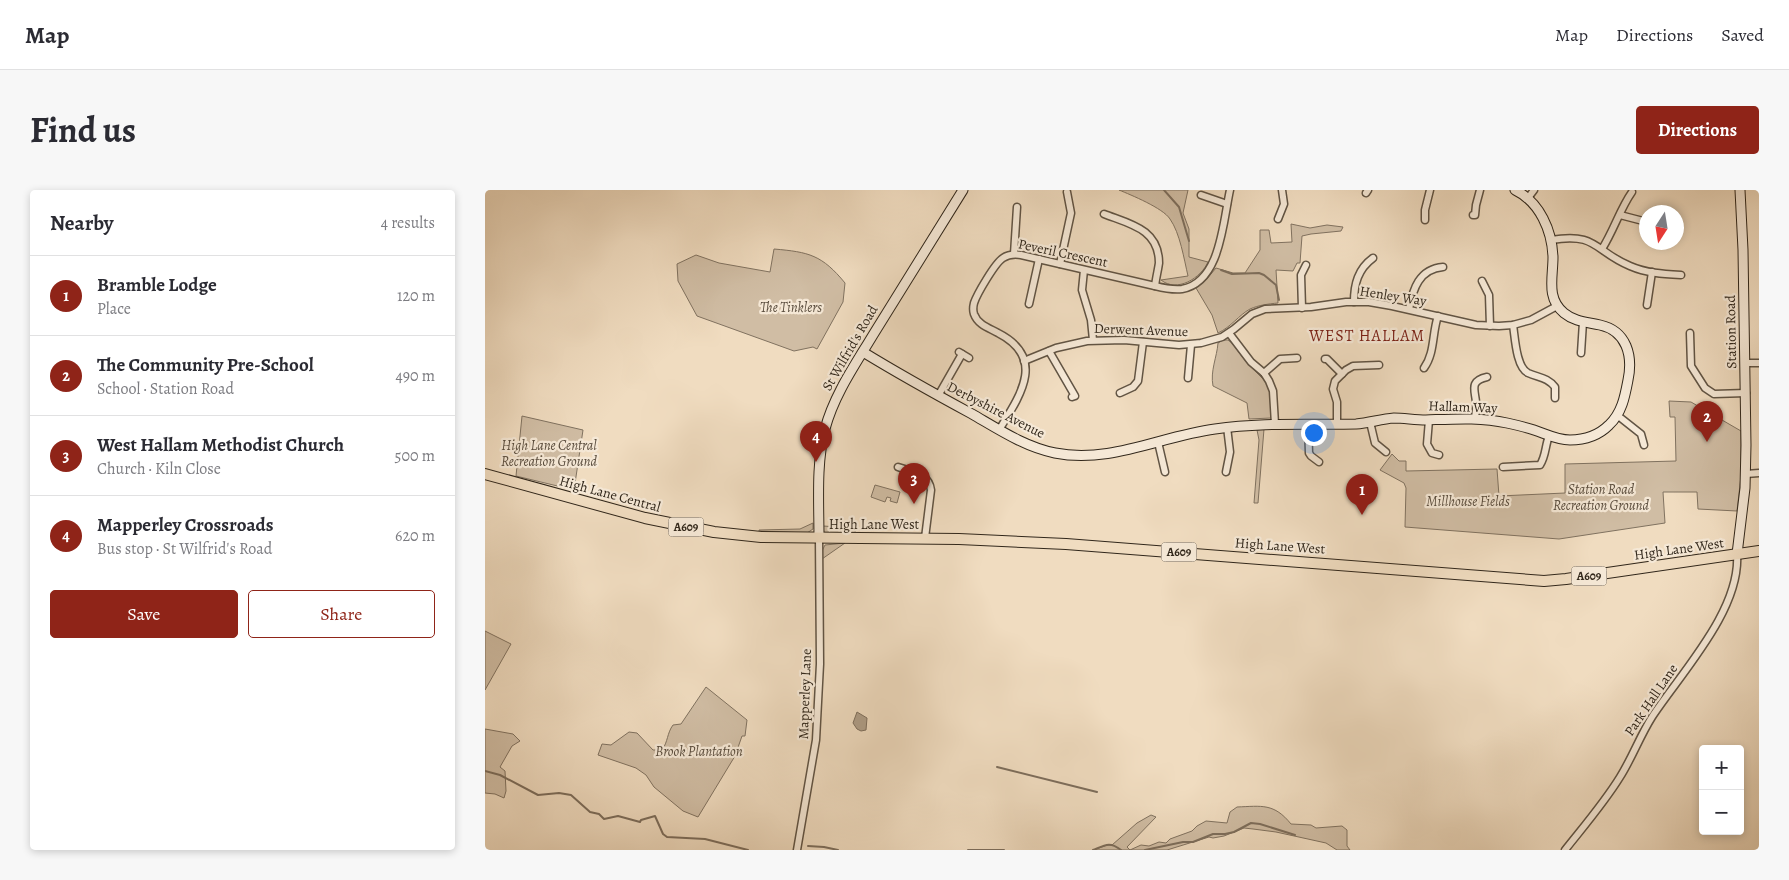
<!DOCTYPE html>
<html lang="en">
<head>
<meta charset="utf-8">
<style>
	:root { --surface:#fff; --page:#f7f7f7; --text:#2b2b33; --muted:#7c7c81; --line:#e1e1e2; --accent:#8f2418 }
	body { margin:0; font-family:Alegreya,serif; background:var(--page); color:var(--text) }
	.controls { position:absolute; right:15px; bottom:15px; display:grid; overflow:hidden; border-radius:5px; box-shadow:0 2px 8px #0003 }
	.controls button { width:45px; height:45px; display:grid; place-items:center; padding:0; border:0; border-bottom:1px solid var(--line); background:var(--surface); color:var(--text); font:25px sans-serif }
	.compass { position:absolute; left:1154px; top:15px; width:45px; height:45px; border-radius:50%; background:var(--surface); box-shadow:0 2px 8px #0003; rotate:192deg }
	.you { position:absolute; left:828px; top:242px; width:18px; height:18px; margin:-12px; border:4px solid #fff; border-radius:50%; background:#1a73e8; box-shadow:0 0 0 8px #1a73e833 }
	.badge { display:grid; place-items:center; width:32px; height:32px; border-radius:50%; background:var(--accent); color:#fff; font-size:16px; font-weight:700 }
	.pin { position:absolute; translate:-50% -41px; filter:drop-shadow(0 1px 2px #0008) }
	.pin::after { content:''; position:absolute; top:26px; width:18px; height:15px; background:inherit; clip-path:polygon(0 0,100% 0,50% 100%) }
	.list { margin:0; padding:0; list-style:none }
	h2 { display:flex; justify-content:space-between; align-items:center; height:65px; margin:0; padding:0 20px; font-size:21px }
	h2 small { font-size:16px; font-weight:400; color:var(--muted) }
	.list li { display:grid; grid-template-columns:32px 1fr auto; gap:15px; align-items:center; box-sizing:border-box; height:80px; padding:0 20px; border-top:1px solid var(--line) }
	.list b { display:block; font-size:19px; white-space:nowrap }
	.list p { margin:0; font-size:16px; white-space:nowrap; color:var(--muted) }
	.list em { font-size:16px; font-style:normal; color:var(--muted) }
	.actions { display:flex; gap:10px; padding:15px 20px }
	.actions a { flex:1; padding:11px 0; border:1px solid var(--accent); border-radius:5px; text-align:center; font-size:18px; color:var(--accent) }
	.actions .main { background:var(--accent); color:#fff }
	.map { position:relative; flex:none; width:1274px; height:660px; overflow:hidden; border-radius:5px }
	header { display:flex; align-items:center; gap:30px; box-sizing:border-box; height:70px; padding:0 25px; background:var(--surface); border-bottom:1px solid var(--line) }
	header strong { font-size:24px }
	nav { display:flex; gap:28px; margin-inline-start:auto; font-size:18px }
	.intro { display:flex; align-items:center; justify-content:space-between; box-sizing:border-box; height:120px; padding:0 30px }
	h1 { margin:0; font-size:35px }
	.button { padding:12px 22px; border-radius:5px; background:var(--accent); color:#fff; font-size:18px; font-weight:700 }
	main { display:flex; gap:30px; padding:0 30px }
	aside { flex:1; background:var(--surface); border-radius:5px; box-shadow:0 2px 8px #0003 }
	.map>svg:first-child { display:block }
</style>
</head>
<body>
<header>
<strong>Map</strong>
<nav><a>Map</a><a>Directions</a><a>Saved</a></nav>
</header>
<div class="intro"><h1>Find us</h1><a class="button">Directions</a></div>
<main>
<aside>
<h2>Nearby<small>4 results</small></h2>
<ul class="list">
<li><span class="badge">1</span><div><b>Bramble Lodge</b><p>Place</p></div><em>120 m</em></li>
<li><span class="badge">2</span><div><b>The Community Pre-School</b><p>School · Station Road</p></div><em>490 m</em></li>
<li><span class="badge">3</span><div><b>West Hallam Methodist Church</b><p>Church · Kiln Close</p></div><em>500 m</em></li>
<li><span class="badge">4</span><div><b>Mapperley Crossroads</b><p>Bus stop · St Wilfrid's Road</p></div><em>620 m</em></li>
</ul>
<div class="actions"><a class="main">Save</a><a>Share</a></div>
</aside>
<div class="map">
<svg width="1274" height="660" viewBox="0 0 1274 660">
	<rect width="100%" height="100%" fill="#f0dcc0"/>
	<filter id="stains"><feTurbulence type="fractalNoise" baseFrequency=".004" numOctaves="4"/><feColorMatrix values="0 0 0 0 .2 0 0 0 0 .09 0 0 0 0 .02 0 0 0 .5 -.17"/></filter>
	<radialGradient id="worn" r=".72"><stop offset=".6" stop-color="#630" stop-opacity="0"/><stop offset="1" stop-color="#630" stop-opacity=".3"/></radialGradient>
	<g fill="#d0bda4" stroke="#807260">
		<path d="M634 0H703L698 23 704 39V67L723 72C716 88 692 103 676 90L703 86C699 69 695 43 685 29 678 18 646 5 634 0Z"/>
		<path d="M806 34 825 38 842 35 858 37 856 41 826 44 817 46 815 73H812L808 81 791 80 793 113C783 114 774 115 765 119 754 125 746 137 733 143L727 125 711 98 720 91 731 78 748 83H760L775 60V40H784L786 53 807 52Z"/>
		<path d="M289 59C324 62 337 65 360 93L358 112 332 159 328 157 309 161 212 126 193 91 192 74 211 65 234 73 285 82Z"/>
		<path d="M738 150H743L747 153 762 173 781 192 785 202 786 228 764 229 762 213 728 196C725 181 732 167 733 153Z"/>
		<path d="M1184 211 1206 212 1256 241V286L1252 321 1213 319 1212 302H1178L1180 333 1074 349 920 337 921 298 919 293 895 280 907 264 914 271H921V281L1012 279 1014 306 1080 303V274L1191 271 1190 227H1185Z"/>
		<path d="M37 226 98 240 89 300 31 286Z"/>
		<path d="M779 239 773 313H769L774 250 772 240Z"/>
		<path d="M390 295 415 302 412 313 405 311 406 308 402 307 400 312 386 307Z"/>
		<path d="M328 333V339L322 343 274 341V340L315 339Z"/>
		<path d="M338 336 370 338V344L339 343Z"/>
		<path d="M360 353 337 369V361L340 355Z"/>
		<path d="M0 441 26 454 0 500Z"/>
		<path d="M221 497 262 530 260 546H257L250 566 213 627 198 621 169 597 161 585 151 578 113 565 117 554 126 555 144 542 152 543 168 560H177C183 552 182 543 188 535L196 534Z"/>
		<path d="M0 539 28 544 35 551 27 556 15 577 20 581 21 601 19 608 10 604 0 603Z"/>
		<path d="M752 617C777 616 789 613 806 634L826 635 831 638 857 636 862 640V656L865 660H852L841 653 791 642 768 639 759 638 739 646 728 648 724 647 682 660H609L622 655H627L652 633 666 625 671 627 642 657 645 660 656 655 664 656 674 652 681 653 685 649 707 641 712 636 721 631 742 633 745 622Z"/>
	</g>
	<path fill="#af9e88" stroke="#7d6e5c" d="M372 522 382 528 381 540 376 541 372 539 368 533Z"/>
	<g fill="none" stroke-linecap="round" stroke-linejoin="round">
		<g stroke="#7d6e5c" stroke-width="2">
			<path d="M679 0 694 17 704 51"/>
			<path d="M736 80 747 84 774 83 779 85 791 95 794 110"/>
			<path d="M512 577 612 602"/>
			<path d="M0 581 15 585 53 605 74 603 86 605 105 622 114 624 119 629 133 626 155 632 156 630 170 626 178 644 182 647 220 649 263 660"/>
			<path d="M323 656 339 657 353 660"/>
			<path d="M483 660H519"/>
			<path d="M608 660C620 655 625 651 636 660"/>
			<path d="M660 660 698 652H708L728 644H740L749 642 766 633 775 634 810 645"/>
		</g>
		<g stroke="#615444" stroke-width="9">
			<g id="street">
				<path d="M881 3 883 0"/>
				<path d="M716 5 742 14"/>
				<path d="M1043 8 1049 0"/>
				<path d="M619 24C645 34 674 39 674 73 673 80 671 88 670 96"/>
				<path d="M988 25H990L991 15 995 0"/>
				<path d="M1135 25 1162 32"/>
				<path d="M793 29 799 14 797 0"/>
				<path d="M940 30V20L945 0"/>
				<path d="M1066 50C1112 42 1109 61 1145 76 1161 83 1178 84 1196 85"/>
				<path d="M1117 59C1129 40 1135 19 1147 2"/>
				<path d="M529 64 532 17"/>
				<path d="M575 74 586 23 582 2"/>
				<path d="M599 80 597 100 606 130 608 150"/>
				<path d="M997 91 1004 105 1005 136"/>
				<path d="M869 112C869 94 873 79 888 68"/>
				<path d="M544 114 554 69"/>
				<path d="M1162 115 1167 82"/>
				<path d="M817 118 816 85 821 75"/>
				<path d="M924 119C928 99 934 79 958 77"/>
				<path d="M1028 135C1030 147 1031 177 1043 183 1054 188 1062 187 1070 197V208"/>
				<path d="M744 143 766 172 779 183 784 191 788 201 790 234"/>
				<path d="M1205 143 1206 176 1220 198 1229 204 1261 203"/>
				<path d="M564 161 590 206 587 207"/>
				<path d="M474 162 484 168"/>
				<path d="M1096 163 1098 132"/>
				<path d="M840 169H842L857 184"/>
				<path d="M539 171 571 158 602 151 639 150 694 155 716 153 737 147 749 139 767 124 780 119 826 117 861 112H884L907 116 991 135 1014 136 1028 135 1046 130 1072 116"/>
				<path d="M1260 173H1274"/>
				<path d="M939 178C950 163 947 143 953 126"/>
				<path d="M779 183 795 169 812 168"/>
				<path d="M703 188 706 155"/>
				<path d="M635 203 648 197 653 191 658 152"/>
				<path d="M453 206 477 164"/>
				<path d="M1132 225 1156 244 1159 255"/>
				<path d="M990 229C990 224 992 218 991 212 990 200 984 191 1002 187"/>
				<path d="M944 230 942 254 947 263 954 265"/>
				<path d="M885 232 890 253 901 262"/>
				<path d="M823 234 824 263 826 266 834 272"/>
				<path d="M852 234V212L848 199 850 191 861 180 868 176 894 175"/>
				<path d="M514 240C535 206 562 168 513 143 504 138 493 135 489 124 488 121 488 117 489 113 492 104 510 73 518 68 524 64 529 64 536 65L670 96C678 98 688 100 697 99 736 92 738 31 745 0"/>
				<path d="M673 252 680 282"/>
				<path d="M413 277C427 282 444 283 446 300L440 348"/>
				<path d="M1018 277 1055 275C1061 266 1060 256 1064 246"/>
				<path d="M741 282 745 262 742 237"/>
				<path d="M1261 284 1274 283"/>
				<path d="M312 660 331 550 335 474 334 348"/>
				<path d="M1080 660C1099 636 1119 613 1135 587 1147 568 1155 546 1167 527 1196 483 1256 420 1252 364"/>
			</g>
		</g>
		<g stroke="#31271b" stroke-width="11">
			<g id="secondary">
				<path d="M378 162C414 184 450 204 487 224 513 239 540 257 570 263 625 274 676 246 730 239 777 232 824 235 871 234 884 233 896 229 909 228 919 228 930 230 941 230 969 229 995 227 1022 233 1031 235 1040 237 1049 240 1061 244 1072 250 1085 250 1100 250 1114 245 1124 235 1137 223 1140 206 1143 190 1148 166 1142 141 1115 135 1102 132 1090 132 1079 123 1061 108 1068 88 1068 67 1067 41 1055 12 1030 0"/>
				<path d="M334 348C334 312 331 274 340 239 349 205 370 175 388 145 418 96 448 48 478 0"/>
				<path d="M1252 364 1260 298 1261 255 1258 60 1255 0"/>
			</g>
		</g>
		<g stroke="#31271b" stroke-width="12">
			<path id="primary" d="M0 284 160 328 229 342 276 347 474 349 581 354 1059 391 1081 389 1274 361"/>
		</g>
		<use href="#street" stroke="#f5e8d6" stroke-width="6"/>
		<use href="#secondary" stroke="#f5e8d6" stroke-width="9"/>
		<use href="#primary" stroke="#f0dcc0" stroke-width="10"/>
	</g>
	<g text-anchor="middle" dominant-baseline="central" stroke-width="4.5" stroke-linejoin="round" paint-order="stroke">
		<g fill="#f5e8d6" stroke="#6c6153" stroke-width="1">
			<rect x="183.5" y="327.5" width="35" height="19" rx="4"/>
			<rect x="676.5" y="352.5" width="35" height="19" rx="4"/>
			<rect x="1086.5" y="376.5" width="35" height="19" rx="4"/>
		</g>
		<g font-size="12" font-weight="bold" fill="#31271b">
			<text x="201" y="337">A609</text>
			<text x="694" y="362">A609</text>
			<text x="1104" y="386">A609</text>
		</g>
		<g font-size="14" fill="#31271b" stroke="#f5e8d6">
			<text transform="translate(578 63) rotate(12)">Peveril Crescent</text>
			<text transform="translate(908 106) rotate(9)">Henley Way</text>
			<text transform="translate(656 140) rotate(2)">Derwent Avenue</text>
			<text transform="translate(1246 142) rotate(-91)">Station Road</text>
			<text transform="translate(365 158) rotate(-60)">St Wilfrid's Road</text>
			<text transform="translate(978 217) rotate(2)">Hallam Way</text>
			<text transform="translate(511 220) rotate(27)">Derbyshire Avenue</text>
			<text transform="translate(125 304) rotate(15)">High Lane Central</text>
			<text x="389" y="334">High Lane West</text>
			<text transform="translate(795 356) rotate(4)">High Lane West</text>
			<text transform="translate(1194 359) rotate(-8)">High Lane West</text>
			<text transform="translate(320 504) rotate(-88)">Mapperley Lane</text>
			<text transform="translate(1166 510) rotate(-56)">Park Hall Lane</text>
		</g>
		<g font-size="14" font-style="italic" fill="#594c3d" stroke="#f5e8d6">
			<text x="306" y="117">The Tinklers</text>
			<text x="64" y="255">High Lane Central<tspan x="64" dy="16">Recreation Ground</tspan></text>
			<text x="1116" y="299">Station Road<tspan x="1116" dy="16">Recreation Ground</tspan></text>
			<text x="983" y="311">Millhouse Fields</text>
			<text x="214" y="561">Brook Plantation</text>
		</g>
		<g font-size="16" letter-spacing="1" fill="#7a1f14" stroke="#f5e8d6">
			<text x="882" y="146">WEST HALLAM</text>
		</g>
	</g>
	<rect width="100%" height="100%" filter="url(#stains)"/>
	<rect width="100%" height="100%" fill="url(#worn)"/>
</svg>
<div class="controls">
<button>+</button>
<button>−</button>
</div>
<svg class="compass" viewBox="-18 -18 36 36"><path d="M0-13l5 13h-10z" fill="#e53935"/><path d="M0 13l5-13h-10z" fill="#7c7c81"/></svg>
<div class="you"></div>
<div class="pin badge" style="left:877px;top:325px">1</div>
<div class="pin badge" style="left:1222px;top:252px">2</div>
<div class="pin badge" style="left:429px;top:314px">3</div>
<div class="pin badge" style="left:331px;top:272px">4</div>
</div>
</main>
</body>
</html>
